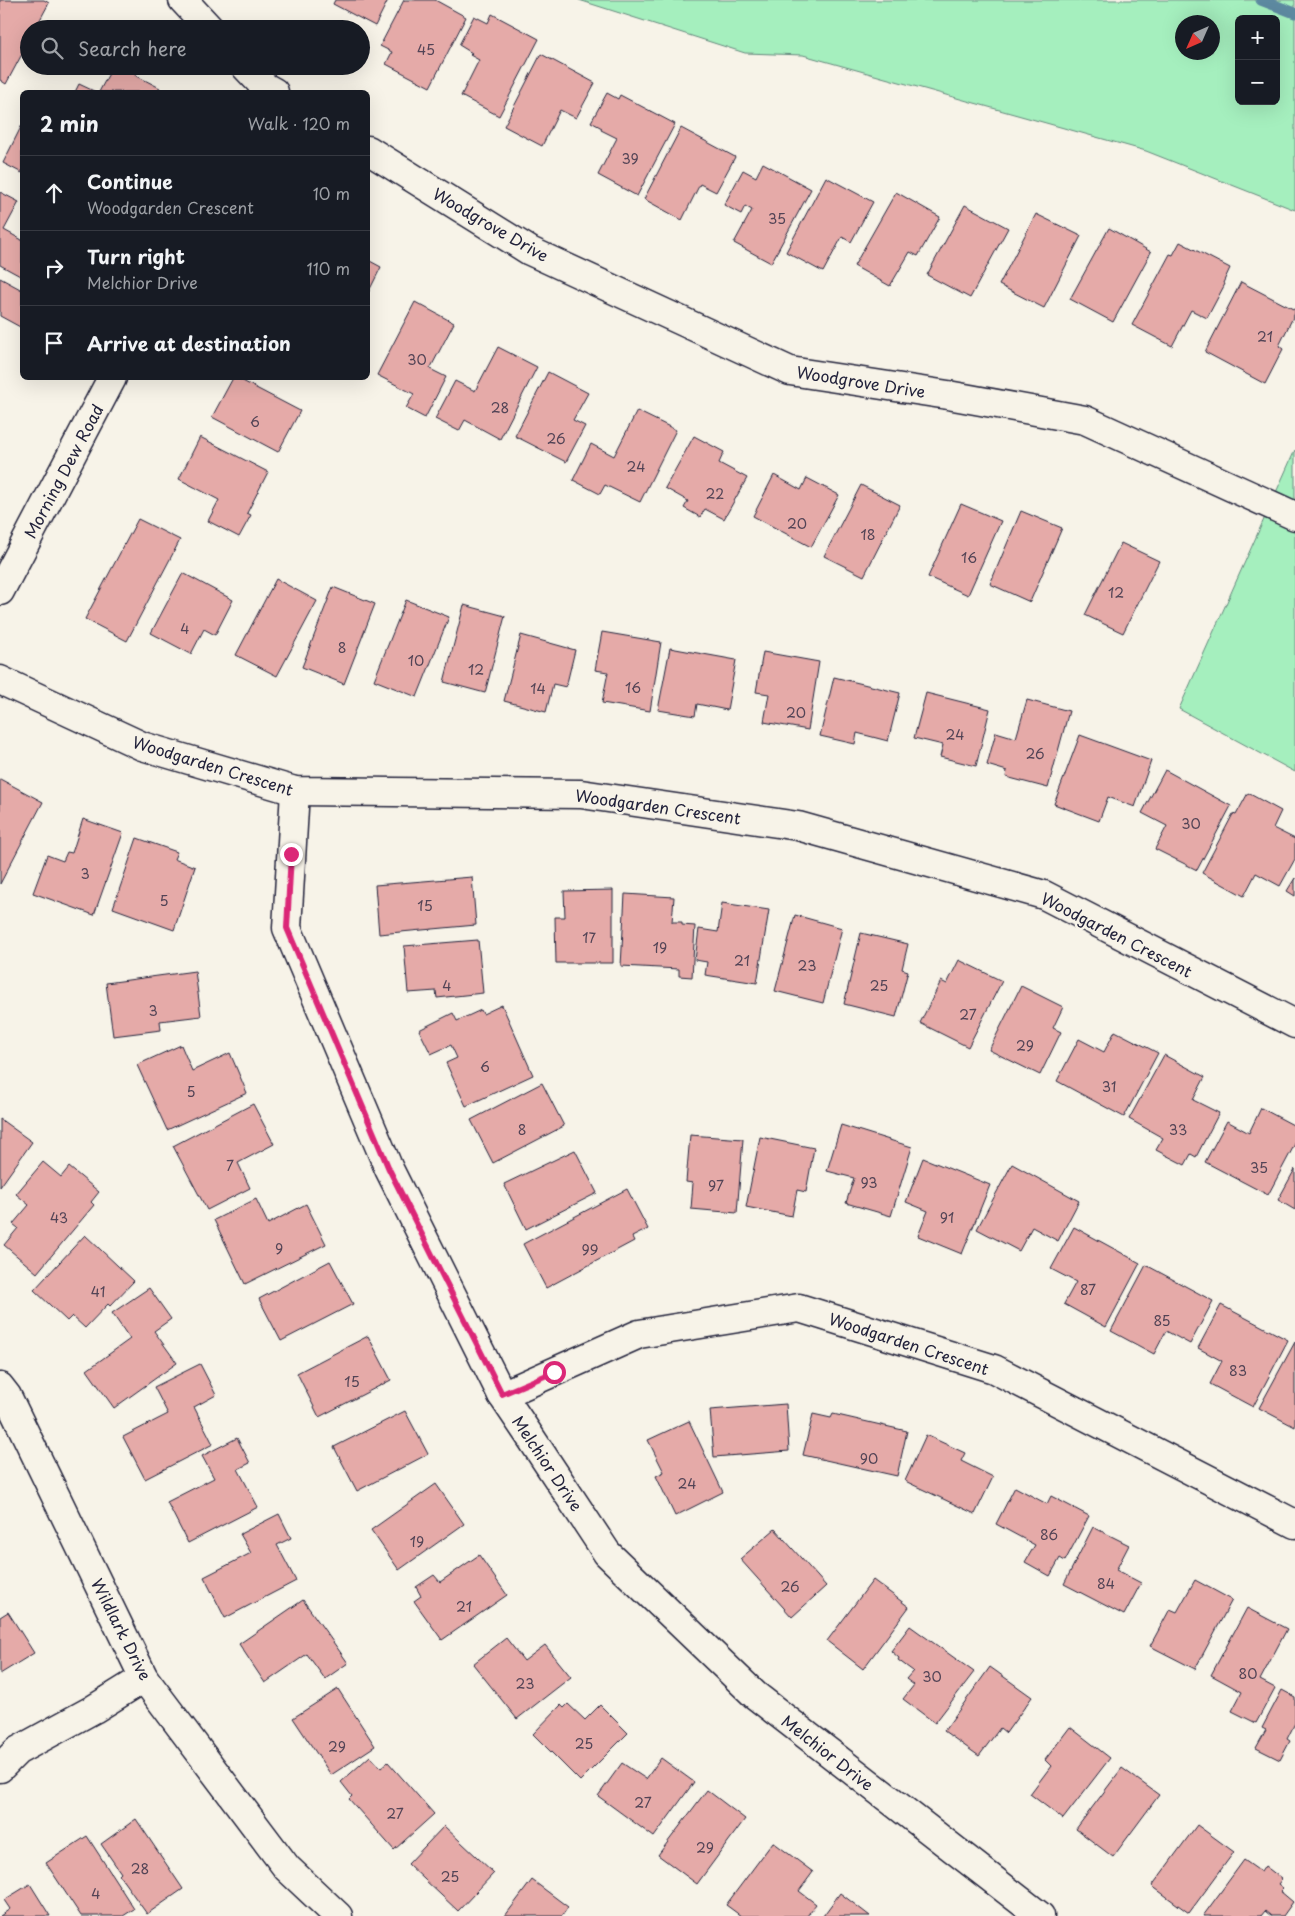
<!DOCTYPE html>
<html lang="en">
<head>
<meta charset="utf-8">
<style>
	:root { --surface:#171b24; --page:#242831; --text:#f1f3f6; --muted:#9ea1a6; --line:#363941 }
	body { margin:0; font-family:"Playpen Sans",sans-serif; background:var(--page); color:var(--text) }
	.controls { position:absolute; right:15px; top:15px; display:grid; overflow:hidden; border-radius:8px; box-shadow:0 5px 20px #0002 }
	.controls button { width:45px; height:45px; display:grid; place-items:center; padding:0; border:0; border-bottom:1px solid var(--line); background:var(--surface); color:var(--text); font:25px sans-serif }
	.compass { position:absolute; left:1175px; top:15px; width:45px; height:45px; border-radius:50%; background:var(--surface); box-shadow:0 5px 20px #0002; rotate:225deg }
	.stop { position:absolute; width:15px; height:15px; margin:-11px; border:4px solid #db2777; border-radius:50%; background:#fff }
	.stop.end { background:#db2777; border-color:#fff; box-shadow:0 1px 5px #0008 }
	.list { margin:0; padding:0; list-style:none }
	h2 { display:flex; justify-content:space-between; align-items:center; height:65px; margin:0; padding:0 20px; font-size:21px }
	h2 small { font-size:16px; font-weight:400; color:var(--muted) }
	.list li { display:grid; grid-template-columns:32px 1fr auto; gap:15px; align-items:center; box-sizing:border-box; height:75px; padding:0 20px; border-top:1px solid var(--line) }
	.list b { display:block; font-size:19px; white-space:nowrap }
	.list p { margin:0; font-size:16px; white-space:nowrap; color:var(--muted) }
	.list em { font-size:16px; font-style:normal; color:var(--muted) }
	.icon { flex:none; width:28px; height:28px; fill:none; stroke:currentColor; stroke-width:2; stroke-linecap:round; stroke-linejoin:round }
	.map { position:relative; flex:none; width:1295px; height:1916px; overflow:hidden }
	.search { position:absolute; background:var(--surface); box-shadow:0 5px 20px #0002; left:20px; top:20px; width:350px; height:55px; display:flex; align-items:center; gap:12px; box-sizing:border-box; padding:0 18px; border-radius:28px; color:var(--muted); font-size:19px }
	.panel { position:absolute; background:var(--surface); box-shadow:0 5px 20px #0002; left:20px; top:90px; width:350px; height:290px; border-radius:8px }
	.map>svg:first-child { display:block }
</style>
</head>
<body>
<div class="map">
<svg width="1295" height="1916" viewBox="0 0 1295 1916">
	<rect width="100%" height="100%" fill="#f7f3e8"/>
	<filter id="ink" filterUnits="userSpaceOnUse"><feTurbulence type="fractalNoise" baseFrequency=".02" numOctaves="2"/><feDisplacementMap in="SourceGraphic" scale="10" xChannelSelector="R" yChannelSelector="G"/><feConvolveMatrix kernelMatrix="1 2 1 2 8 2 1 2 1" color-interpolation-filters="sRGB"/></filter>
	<g filter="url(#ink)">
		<g fill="#a5efbe" stroke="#64887c" fill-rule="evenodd">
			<path d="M579 0H1295V210L1146 151 803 55 745 53ZM1239 19H1276V101H1239ZM1182 22H1212V52H1182Z"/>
			<path d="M1295 450V772L1179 709Z"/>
		</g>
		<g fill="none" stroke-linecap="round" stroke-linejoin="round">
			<path stroke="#5d89a0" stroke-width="11" d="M1261 0 1295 13"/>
		</g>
		<g fill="#e5aaa8" stroke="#22223b">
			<path d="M0 0H44L49 3 35 29H29V41L6 84 0 80Z"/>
			<path d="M335 0H388L375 26 333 4Z"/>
			<path d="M404 0H435L466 17 430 87 386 64 392 52 380 46Z"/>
			<path d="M492 14 539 39 499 116 461 96 479 60 470 55 472 53 459 45 474 16 488 23Z"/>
			<path d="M541 54 595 83 576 118 560 110 542 146 504 126Z"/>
			<path d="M113 66H139L135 75 160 88 158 92H99Z"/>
			<path d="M79 84 96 92H75Z"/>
			<path d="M607 93 618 99 620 95 675 124 637 196 598 175 617 138 601 130 602 128 591 122Z"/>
			<path d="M22 125V173L3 163Z"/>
			<path d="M681 128 735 157 716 192 700 184 682 220 644 199Z"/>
			<path d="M763 163 811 189 771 263 734 243 752 210 745 206 741 214 724 205 743 170 756 177Z"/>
			<path d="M826 177 873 202 851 242 842 237 823 272 786 252Z"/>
			<path d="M0 192 19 202 4 230 22 240V277L0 265Z"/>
			<path d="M896 192 940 217 918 256 910 252 890 286 854 266Z"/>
			<path d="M965 205 1008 228 970 298 927 275Z"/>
			<path d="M1036 214 1081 236 1044 308 999 285Z"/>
			<path d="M1109 228 1151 252 1113 322 1070 299Z"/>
			<path d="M1180 242 1230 268 1223 283 1225 284 1207 318 1191 310 1172 346 1132 325 1170 254 1173 255Z"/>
			<path d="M368 260 381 267 368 293Z"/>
			<path d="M0 278 22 290V328L0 316Z"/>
			<path d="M1241 282 1295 310V313L1279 346 1283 349 1265 384 1205 352Z"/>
			<path d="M415 302 454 323 430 369 446 377 425 418 406 408 414 394 377 375Z"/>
			<path d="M498 347 537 367 500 439 465 420 459 431 435 419 455 381 475 391Z"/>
			<path d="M548 372 588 393 573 420 585 426 566 462 515 436Z"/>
			<path d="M233 378H237L300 411 278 452 212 417Z"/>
			<path d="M637 411 676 430 640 502 605 485 600 494 573 480 591 444 614 456Z"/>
			<path d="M694 436 724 452 719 463 747 478 724 519 705 509 700 517 684 508 688 501 665 488Z"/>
			<path d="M200 437 268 472 247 513 251 515 239 537 208 521 219 500 179 479Z"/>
			<path d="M774 475 801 490 807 478 839 495 811 547 753 516Z"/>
			<path d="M861 485 900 505 864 576 824 556Z"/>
			<path d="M961 504 1001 521 968 595 928 577Z"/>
			<path d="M1021 511 1062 528 1030 602 990 584Z"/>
			<path d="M138 519 180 540 127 641 85 619Z"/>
			<path d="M1121 543 1159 561 1123 633 1085 615Z"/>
			<path d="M183 573 233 600 215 635 204 629 191 654 151 633Z"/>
			<path d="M276 579 317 601 277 676 236 655Z"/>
			<path d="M333 587 375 604 344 684 302 667Z"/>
			<path d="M406 600 449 617 417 697 374 680Z"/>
			<path d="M464 605 505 616 485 693 444 682Z"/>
			<path d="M602 632 661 642 650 711 602 703 608 672 595 670Z"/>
			<path d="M521 635 575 650 566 687 553 684 546 712 504 701Z"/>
			<path d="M670 648 736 660 727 710 697 704 695 716 658 710Z"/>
			<path d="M763 652 819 662 808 730 764 722 769 694 756 692Z"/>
			<path d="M834 677 900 693 888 741 857 733 855 744 820 736Z"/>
			<path d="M926 693 990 709 976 766 940 757 943 745 914 738Z"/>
			<path d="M1027 700 1069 711 1048 788 1006 777 1007 771 987 765 996 732 1016 738Z"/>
			<path d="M1080 735 1151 761 1135 807 1108 797 1099 821 1054 804Z"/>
			<path d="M1165 770 1231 806 1197 870 1155 849 1167 826 1142 813Z"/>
			<path d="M0 779 43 802 0 884Z"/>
			<path d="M1248 793 1281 811 1273 828 1295 839V859L1280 886 1256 873 1244 896 1202 873 1233 814 1236 815Z"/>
			<path d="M83 819 123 833 94 915 33 893 47 855 63 861 67 852 72 853Z"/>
			<path d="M137 838 177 852 174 859 195 867 174 930 113 908Z"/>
			<path d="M472 877 476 925 379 934 375 885Z"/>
			<path d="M1295 878V896L1287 891Z"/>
			<path d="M613 890V963H556L555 917H565L564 891Z"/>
			<path d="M625 894 674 897 672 922H682V925L695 926 692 977 679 976V969L621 966Z"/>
			<path d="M722 903 769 910 757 983 705 975 707 962 695 960 699 929 718 932Z"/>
			<path d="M795 915 842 928 823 1003 775 991Z"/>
			<path d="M861 933 908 944 902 969 908 971 896 1017 844 1004Z"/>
			<path d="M478 940 483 993 437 998 436 991 408 993 404 946Z"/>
			<path d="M959 960 1002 981 968 1047 920 1023 941 981 947 984Z"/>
			<path d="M195 971 201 1016 160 1021 161 1030 113 1036 106 983Z"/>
			<path d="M1021 986 1063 1007 1053 1028 1061 1032 1040 1075 989 1050Z"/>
			<path d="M502 1005 533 1075 466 1106 446 1063 457 1058 451 1045 431 1054 419 1030 453 1013 457 1021 481 1010 483 1014Z"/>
			<path d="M1115 1031 1158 1053 1124 1117 1057 1081 1079 1039 1104 1052Z"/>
			<path d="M181 1045 192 1071 230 1053 247 1093 167 1130 137 1065Z"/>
			<path d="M1164 1055 1205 1077 1193 1100 1219 1113 1196 1157 1191 1154 1185 1165 1156 1150 1163 1138 1129 1119Z"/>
			<path d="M542 1083 564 1126 493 1163 471 1120Z"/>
			<path d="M253 1104 274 1144 238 1163 250 1188 207 1210 173 1146Z"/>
			<path d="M1261 1108 1295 1126V1144L1268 1195 1205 1162 1227 1121 1249 1133Z"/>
			<path d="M0 1119 32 1142 0 1187Z"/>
			<path d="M841 1125 912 1147 891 1216 846 1203 854 1178 827 1171Z"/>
			<path d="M690 1135 743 1139 737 1213 691 1209 693 1183 686 1182Z"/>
			<path d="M760 1137 814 1148 806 1192 797 1190 792 1216 746 1207Z"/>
			<path d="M575 1150 597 1193 526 1229 504 1184Z"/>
			<path d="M923 1158 990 1185 962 1254 918 1236 928 1211 906 1202Z"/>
			<path d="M43 1162 61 1177 69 1167 99 1192 91 1202 94 1205 37 1273 4 1245 18 1228 13 1224 29 1205 16 1194Z"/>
			<path d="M1012 1164 1079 1201 1058 1241 1032 1227 1019 1251 977 1229Z"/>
			<path d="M1295 1169V1210L1278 1200Z"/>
			<path d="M627 1189 648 1229 632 1237 634 1241 546 1288 523 1244Z"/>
			<path d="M256 1199 268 1224 306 1204 326 1244 245 1284 214 1220Z"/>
			<path d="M1074 1227 1140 1263 1106 1327 1064 1304 1076 1282 1051 1269Z"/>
			<path d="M85 1235 134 1281 110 1306 108 1304 85 1328 72 1316 67 1321 34 1290Z"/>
			<path d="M330 1261 353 1304 281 1341 259 1299Z"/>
			<path d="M1146 1265 1213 1301 1190 1344 1166 1331 1154 1354 1111 1331Z"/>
			<path d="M149 1288 171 1319 154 1331 177 1363 114 1408 87 1370 130 1339 112 1313Z"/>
			<path d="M1221 1305 1288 1340 1253 1407 1210 1384 1222 1361 1198 1348Z"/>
			<path d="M368 1336 391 1380 319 1417 297 1373Z"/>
			<path d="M1295 1342V1427L1259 1408Z"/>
			<path d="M200 1364 216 1395 194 1407 213 1444 145 1479 123 1437 168 1414 154 1387Z"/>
			<path d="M786 1404 789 1451 714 1457 710 1410Z"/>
			<path d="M405 1411 428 1454 357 1491 334 1447Z"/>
			<path d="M813 1414 831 1418 833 1414 907 1431 897 1476 803 1455Z"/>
			<path d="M689 1421 723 1492 675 1516 656 1476 664 1472 648 1440Z"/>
			<path d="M926 1435 965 1453 961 1461 993 1477 975 1514 905 1481Z"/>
			<path d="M237 1438 250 1463 238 1469 258 1507 188 1543 167 1502 214 1478 202 1456Z"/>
			<path d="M436 1484 464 1524 399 1570 371 1530Z"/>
			<path d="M1015 1487 1047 1504 1051 1496 1089 1516 1065 1561 1060 1558 1050 1576 1025 1562 1035 1545 996 1524Z"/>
			<path d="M279 1514 291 1538 277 1545 296 1581 225 1618 204 1577 251 1553 240 1534Z"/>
			<path d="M1093 1527 1129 1545 1116 1570 1141 1583 1124 1615 1064 1584Z"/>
			<path d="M775 1529 826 1586 792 1617 740 1559Z"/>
			<path d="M479 1555 507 1595 442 1640 414 1601 421 1596 416 1587 434 1575 440 1582Z"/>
			<path d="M873 1580 909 1607 863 1669 827 1641Z"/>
			<path d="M1195 1580 1232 1600 1195 1669 1150 1646 1170 1609 1177 1612Z"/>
			<path d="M303 1600 348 1663 325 1679 307 1654 265 1683 239 1644Z"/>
			<path d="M1247 1608 1287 1629 1260 1680 1275 1688 1256 1723 1232 1711 1242 1692 1211 1675Z"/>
			<path d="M8 1612 34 1653 0 1674V1617Z"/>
			<path d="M910 1626 974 1672 935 1723 903 1699 914 1685 906 1679 913 1671 898 1660 899 1658 891 1651Z"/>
			<path d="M506 1638 524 1661 545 1645 571 1677 517 1719 473 1664Z"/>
			<path d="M990 1667 1032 1697 1006 1733 1000 1728 979 1756 944 1731Z"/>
			<path d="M338 1689 375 1746 331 1775 293 1718Z"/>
			<path d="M1282 1690 1295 1697V1723L1287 1739 1290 1741 1280 1760 1256 1748 1266 1730 1262 1728Z"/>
			<path d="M568 1704 585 1720 600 1705 628 1733 580 1781 533 1734 561 1705 564 1708Z"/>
			<path d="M1070 1727 1110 1758 1063 1819 1030 1794 1051 1766 1045 1760Z"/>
			<path d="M370 1756 381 1768 388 1762 434 1814 394 1850 349 1799 352 1796 341 1782Z"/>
			<path d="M661 1758 694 1782 654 1837 598 1796 622 1763 646 1779Z"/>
			<path d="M1122 1768 1159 1795 1113 1857 1076 1829Z"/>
			<path d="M707 1790 745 1819 697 1884 658 1855Z"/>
			<path d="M136 1819 183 1889 147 1914 119 1875 121 1873 101 1844Z"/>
			<path d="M1197 1825 1234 1852 1189 1913 1152 1886Z"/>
			<path d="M444 1826 494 1873 458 1911 408 1864Z"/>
			<path d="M87 1836 134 1909 123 1916H81L46 1863Z"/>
			<path d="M773 1842 813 1872 799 1891 816 1904 807 1916H741L726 1905Z"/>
			<path d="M1244 1860 1261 1872 1265 1866 1282 1879 1278 1884 1283 1888 1280 1891 1293 1902 1283 1916H1271L1265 1911 1261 1916H1203Z"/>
			<path d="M532 1880 568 1907 562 1916H505Z"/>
			<path d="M30 1884 50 1916H0L10 1909 4 1900Z"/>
			<path d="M840 1893 870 1916H823Z"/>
		</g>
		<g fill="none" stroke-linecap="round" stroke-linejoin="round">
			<g stroke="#22223b" stroke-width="31">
				<g id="minor">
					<path d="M183 0 210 29"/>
					<path d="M245 66 265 87 274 92"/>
					<path d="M368 150 530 251 790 371 948 395 1085 420 1295 516"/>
					<path d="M0 591 112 378"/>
					<path d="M0 680 142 746 295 791 581 794 798 826 1044 895 1295 1024"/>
					<path d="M295 791 287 928 389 1169 502 1395 531 1438 607 1553 755 1695 1040 1916"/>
					<path d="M0 1387 7 1396 144 1678 287 1868 338 1916"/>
					<path d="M502 1395 639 1334 799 1308 994 1369 1295 1524"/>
					<path d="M0 1768 17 1751 94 1709 144 1678"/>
				</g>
			</g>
			<use href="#minor" stroke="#f7f3e8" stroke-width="28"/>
		</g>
	</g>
	<g fill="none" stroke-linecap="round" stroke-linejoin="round" filter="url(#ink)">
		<path stroke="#db2777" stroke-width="6" d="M291 854 287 928 389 1169 502 1394 554 1372"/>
	</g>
	<g text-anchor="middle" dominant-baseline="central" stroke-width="5" stroke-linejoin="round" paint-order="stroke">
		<g font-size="14" fill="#534456">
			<text x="426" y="49">45</text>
			<text x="630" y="158">39</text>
			<text x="777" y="218">35</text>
			<text x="1265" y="336">21</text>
			<text x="417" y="359">30</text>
			<text x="500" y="407">28</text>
			<text x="255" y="421">6</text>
			<text x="556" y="438">26</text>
			<text x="636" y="466">24</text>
			<text x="715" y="493">22</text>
			<text x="797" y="523">20</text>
			<text x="868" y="534">18</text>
			<text x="969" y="557">16</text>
			<text x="1116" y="592">12</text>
			<text x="185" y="628">4</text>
			<text x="342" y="647">8</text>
			<text x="416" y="660">10</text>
			<text x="476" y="669">12</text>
			<text x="633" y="687">16</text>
			<text x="538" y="688">14</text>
			<text x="796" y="712">20</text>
			<text x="955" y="734">24</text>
			<text x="1035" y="753">26</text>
			<text x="1191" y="823">30</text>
			<text x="85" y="873">3</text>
			<text x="164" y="900">5</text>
			<text x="425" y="905">15</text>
			<text x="589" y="937">17</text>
			<text x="660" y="947">19</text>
			<text x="742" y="960">21</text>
			<text x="807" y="965">23</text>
			<text x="447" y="985">4</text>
			<text x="879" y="985">25</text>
			<text x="153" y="1010">3</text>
			<text x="968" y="1014">27</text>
			<text x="1025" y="1045">29</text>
			<text x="485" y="1066">6</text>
			<text x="1109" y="1086">31</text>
			<text x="191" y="1091">5</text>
			<text x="522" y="1129">8</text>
			<text x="1178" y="1129">33</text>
			<text x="230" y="1165">7</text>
			<text x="1259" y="1167">35</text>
			<text x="869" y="1182">93</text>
			<text x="716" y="1185">97</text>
			<text x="59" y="1217">43</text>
			<text x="947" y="1217">91</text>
			<text x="279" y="1248">9</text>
			<text x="590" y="1249">99</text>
			<text x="1088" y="1289">87</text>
			<text x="98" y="1291">41</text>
			<text x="1162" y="1320">85</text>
			<text x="1238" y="1370">83</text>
			<text x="352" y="1381">15</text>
			<text x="869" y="1458">90</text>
			<text x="687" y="1483">24</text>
			<text x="1049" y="1534">86</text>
			<text x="417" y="1541">19</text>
			<text x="1106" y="1583">84</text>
			<text x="790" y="1586">26</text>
			<text x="464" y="1606">21</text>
			<text x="1248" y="1673">80</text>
			<text x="932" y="1676">30</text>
			<text x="525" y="1683">23</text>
			<text x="584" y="1743">25</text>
			<text x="337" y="1746">29</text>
			<text x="643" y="1802">27</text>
			<text x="395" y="1813">27</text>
			<text x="705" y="1847">29</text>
			<text x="140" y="1868">28</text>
			<text x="450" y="1876">25</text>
			<text x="96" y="1893">4</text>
		</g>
		<g font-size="16" fill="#22223b" stroke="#f7f3e8">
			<text transform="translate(491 224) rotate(30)">Woodgrove Drive</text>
			<text transform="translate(861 381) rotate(9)">Woodgrove Drive</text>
			<text transform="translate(63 471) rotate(-62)">Morning Dew Road</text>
			<text transform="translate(213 765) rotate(17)">Woodgarden Crescent</text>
			<text transform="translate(658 806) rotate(8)">Woodgarden Crescent</text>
			<text transform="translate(1117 934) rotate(27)">Woodgarden Crescent</text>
			<text transform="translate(909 1343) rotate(18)">Woodgarden Crescent</text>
			<text transform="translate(548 1463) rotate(56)">Melchior Drive</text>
			<text transform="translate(122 1629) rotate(63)">Wildlark Drive</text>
			<text transform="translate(828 1752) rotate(38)">Melchior Drive</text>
		</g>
	</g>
</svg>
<div class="controls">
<button>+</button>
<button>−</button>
</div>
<svg class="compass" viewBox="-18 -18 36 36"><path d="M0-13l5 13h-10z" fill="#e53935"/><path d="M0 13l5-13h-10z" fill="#9ea1a6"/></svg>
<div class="stop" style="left:554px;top:1372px"></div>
<div class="stop end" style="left:291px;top:854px"></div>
<div class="search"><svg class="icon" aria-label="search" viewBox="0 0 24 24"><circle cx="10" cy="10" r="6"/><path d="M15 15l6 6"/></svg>Search here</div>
<section class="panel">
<h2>2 min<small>Walk · 120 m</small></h2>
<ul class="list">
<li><svg class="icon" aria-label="ahead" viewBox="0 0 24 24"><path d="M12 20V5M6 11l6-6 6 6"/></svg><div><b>Continue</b><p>Woodgarden Crescent</p></div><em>10 m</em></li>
<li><svg class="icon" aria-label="right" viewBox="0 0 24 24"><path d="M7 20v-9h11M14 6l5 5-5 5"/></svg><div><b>Turn right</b><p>Melchior Drive</p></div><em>110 m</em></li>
<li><svg class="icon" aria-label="arrive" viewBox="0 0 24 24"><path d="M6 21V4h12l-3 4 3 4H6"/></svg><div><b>Arrive at destination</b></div></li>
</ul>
</section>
</div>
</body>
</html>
